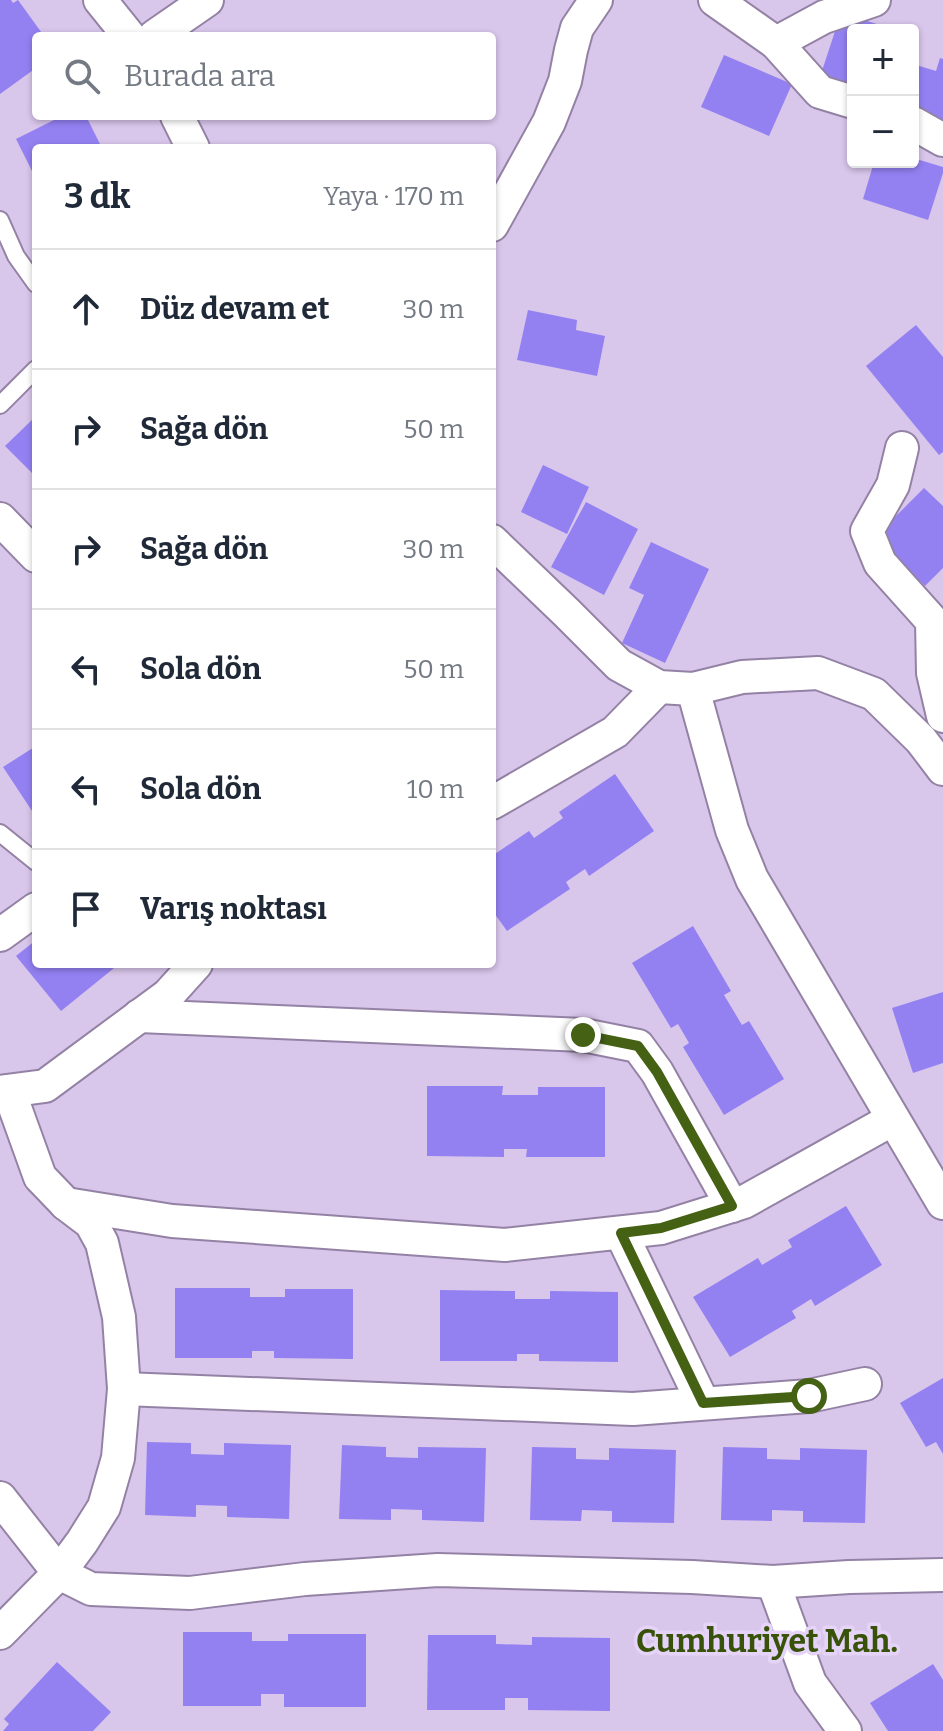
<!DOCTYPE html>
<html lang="tr">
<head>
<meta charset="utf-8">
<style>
	:root { --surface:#fff; --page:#f2f2f3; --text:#1f2937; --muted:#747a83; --line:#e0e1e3 }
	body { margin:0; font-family:Bitter,serif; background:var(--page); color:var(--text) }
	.controls { position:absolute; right:24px; top:24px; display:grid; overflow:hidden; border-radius:8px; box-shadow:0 2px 6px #0004 }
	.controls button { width:72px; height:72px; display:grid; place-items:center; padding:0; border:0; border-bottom:2px solid var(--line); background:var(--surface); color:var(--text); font:40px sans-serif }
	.stop { position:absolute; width:24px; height:24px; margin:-18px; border:6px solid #446114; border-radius:50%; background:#fff }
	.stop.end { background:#446114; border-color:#fff; box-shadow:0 2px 8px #0008 }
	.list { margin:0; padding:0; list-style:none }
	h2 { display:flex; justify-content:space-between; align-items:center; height:104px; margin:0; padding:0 32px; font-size:34px }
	h2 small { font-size:26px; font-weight:400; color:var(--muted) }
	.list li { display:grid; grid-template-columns:52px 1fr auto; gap:24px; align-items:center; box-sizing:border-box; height:120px; padding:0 32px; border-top:2px solid var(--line) }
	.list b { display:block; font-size:30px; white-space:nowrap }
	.list em { font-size:26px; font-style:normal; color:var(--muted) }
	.icon { flex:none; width:44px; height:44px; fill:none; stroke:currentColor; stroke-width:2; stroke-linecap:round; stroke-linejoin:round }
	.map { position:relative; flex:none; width:943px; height:1731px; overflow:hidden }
	.search { position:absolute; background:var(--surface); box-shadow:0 2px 6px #0004; left:32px; top:32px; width:464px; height:88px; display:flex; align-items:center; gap:20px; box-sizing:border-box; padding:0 28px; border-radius:8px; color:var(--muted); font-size:30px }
	.panel { position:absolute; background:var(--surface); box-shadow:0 2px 6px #0004; left:32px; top:144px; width:464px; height:824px; border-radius:8px }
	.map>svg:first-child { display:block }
</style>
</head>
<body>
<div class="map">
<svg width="943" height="1731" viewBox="0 0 943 1731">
	<rect width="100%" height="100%" fill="#d9c6eb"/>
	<g fill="#9381f2">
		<path d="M0 0H11L13 3 18 0 44 36H36V68L0 94Z"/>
		<path d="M841 13 893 29 853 30V91L819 80Z"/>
		<path d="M724 55 792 84 769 136 701 107Z"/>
		<path d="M940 58 943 59V120L913 110V64L936 71Z"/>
		<path d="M62 116H86L102 148H36V179L16 139Z"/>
		<path d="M913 158 943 167V173L928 220 863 199 874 162H913Z"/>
		<path d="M528 310 577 320 576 330 605 336 597 376 517 360Z"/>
		<path d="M916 325 943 357V452L939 455 866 366Z"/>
		<path d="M36 416V477L5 446Z"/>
		<path d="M543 465 589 487 567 534 521 512Z"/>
		<path d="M924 488 943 506V568L925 586 875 537Z"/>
		<path d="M586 502 638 529 604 595 551 567Z"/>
		<path d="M651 542 709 569 665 663 622 643 644 595 629 588Z"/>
		<path d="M36 746V817L3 767Z"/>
		<path d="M615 774 654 831 589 876 585 869 566 882 570 889 507 931 492 910V856L529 831 534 838 563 818 559 812Z"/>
		<path d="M693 926 731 991 724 995 742 1025 749 1021 784 1079 724 1115 683 1047 689 1043 678 1024 671 1028 632 963Z"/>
		<path d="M36 940V964H119L61 1011 16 956Z"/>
		<path d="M943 992V1063L913 1073 892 1008Z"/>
		<path d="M427 1086H503L502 1095H538V1087H605V1157H526L527 1149H504V1157L427 1156Z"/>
		<path d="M846 1206 882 1265 815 1306 811 1299 792 1311 796 1318 730 1357 693 1297 758 1258 762 1265 792 1247 788 1240Z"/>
		<path d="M175 1288H250V1297H285V1289H353V1359L274 1358V1351H252V1358H175Z"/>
		<path d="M440 1290 515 1291V1299H550V1291L618 1292V1362L539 1361V1354H517V1361H440Z"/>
		<path d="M943 1378V1454L936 1442 926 1447 900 1403Z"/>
		<path d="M147 1442 191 1443V1454L224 1455V1443L291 1445 289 1519 227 1517V1506L196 1505V1517L145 1515Z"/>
		<path d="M342 1445 386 1447V1457L418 1458V1447L486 1448 484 1522 422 1520V1510L391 1509V1520L339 1519Z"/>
		<path d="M532 1447 576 1448V1459L609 1460V1448L676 1450 674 1523 612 1522V1511L582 1510 581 1521 530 1520Z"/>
		<path d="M723 1447 767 1448V1459L800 1460V1448L867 1450 865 1523 803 1522V1511L772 1510V1521L721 1520Z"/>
		<path d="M183 1632H252V1641H288V1634H366V1707H284V1694H261V1706H183Z"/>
		<path d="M428 1635H496V1644L532 1645V1637L610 1638V1711L528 1710V1698H505V1710H427Z"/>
		<path d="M57 1662 111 1712 93 1731H3L9 1724 4 1719Z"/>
		<path d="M933 1664 943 1680V1731H888L870 1703Z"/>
	</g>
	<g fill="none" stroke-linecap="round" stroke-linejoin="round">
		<g stroke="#9482a5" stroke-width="20">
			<g id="lane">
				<path d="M0 220 16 256 36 284"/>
				<path d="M0 405 36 369"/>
				<path d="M0 833 36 862"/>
			</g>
		</g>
		<g stroke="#9482a5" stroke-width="36">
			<g id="street">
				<path d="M100 0 129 36"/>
				<path d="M715 0 776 43 820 92 853 102"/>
				<path d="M155 36 207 0"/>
				<path d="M776 43 824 17 874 0"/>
				<path d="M177 116 193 148"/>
				<path d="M913 123 943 140"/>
				<path d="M492 225 549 122 565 81 571 50 577 28 596 0"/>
				<path d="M902 448 893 485 867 531 880 563 932 621 933 673 943 716"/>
				<path d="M0 519 36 556"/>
				<path d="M492 541 567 613 619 665 659 687 693 689 742 677 818 673 874 694 921 740 943 769"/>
				<path d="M693 689 732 830 752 879 943 1203"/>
				<path d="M492 803 615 732 659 687"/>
				<path d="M0 935 36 909"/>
				<path d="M139 1016 583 1035 638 1046 657 1072 732 1206"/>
				<path d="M9 1091 40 1177 66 1204 91 1223 102 1243 119 1317 124 1389 118 1458 104 1507 82 1542 59 1573 91 1589 190 1593 305 1579 438 1570 692 1577 773 1582 849 1577 943 1575"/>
				<path d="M0 1092 45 1086 168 995 196 964"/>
				<path d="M66 1204 172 1221 505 1245 661 1228 744 1202 893 1119"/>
				<path d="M621 1233 703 1403"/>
				<path d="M124 1389 633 1409 809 1396 865 1384"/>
				<path d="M0 1498 59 1573 0 1633"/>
				<path d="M773 1582 810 1683 845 1731"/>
			</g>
		</g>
		<use href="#lane" stroke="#fff" stroke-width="16"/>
		<use href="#street" stroke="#fff" stroke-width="32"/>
	</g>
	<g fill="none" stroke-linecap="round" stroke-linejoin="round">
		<path stroke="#446114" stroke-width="10" d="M583 1035 638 1046 657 1072 732 1206 661 1228 621 1233 703 1403 809 1396"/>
	</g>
	<g text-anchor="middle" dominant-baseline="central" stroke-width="7" stroke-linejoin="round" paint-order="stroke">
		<g font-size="32" font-weight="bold" fill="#385209" stroke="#e6d3f8">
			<text x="767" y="1641">Cumhuriyet Mah.</text>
		</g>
	</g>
</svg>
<div class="controls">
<button>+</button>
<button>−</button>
</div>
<div class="stop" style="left:809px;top:1396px"></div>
<div class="stop end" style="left:583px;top:1035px"></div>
<div class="search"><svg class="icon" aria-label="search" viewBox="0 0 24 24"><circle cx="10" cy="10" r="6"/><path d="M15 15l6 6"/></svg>Burada ara</div>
<section class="panel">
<h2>3 dk<small>Yaya · 170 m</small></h2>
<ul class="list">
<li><svg class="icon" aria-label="ahead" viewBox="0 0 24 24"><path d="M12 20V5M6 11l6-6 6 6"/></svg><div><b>Düz devam et</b></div><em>30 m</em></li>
<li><svg class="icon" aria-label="right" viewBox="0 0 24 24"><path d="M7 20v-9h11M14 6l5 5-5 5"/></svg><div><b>Sağa dön</b></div><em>50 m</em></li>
<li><svg class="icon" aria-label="right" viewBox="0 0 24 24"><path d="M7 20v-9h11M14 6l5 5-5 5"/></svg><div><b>Sağa dön</b></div><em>30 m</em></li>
<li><svg class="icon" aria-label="left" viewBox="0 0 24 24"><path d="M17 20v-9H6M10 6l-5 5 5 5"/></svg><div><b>Sola dön</b></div><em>50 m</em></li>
<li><svg class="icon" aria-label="left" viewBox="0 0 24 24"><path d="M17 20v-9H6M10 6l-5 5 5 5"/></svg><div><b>Sola dön</b></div><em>10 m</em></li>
<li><svg class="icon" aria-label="arrive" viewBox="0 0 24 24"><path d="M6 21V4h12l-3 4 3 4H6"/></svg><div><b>Varış noktası</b></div></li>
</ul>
</section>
</div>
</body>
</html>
